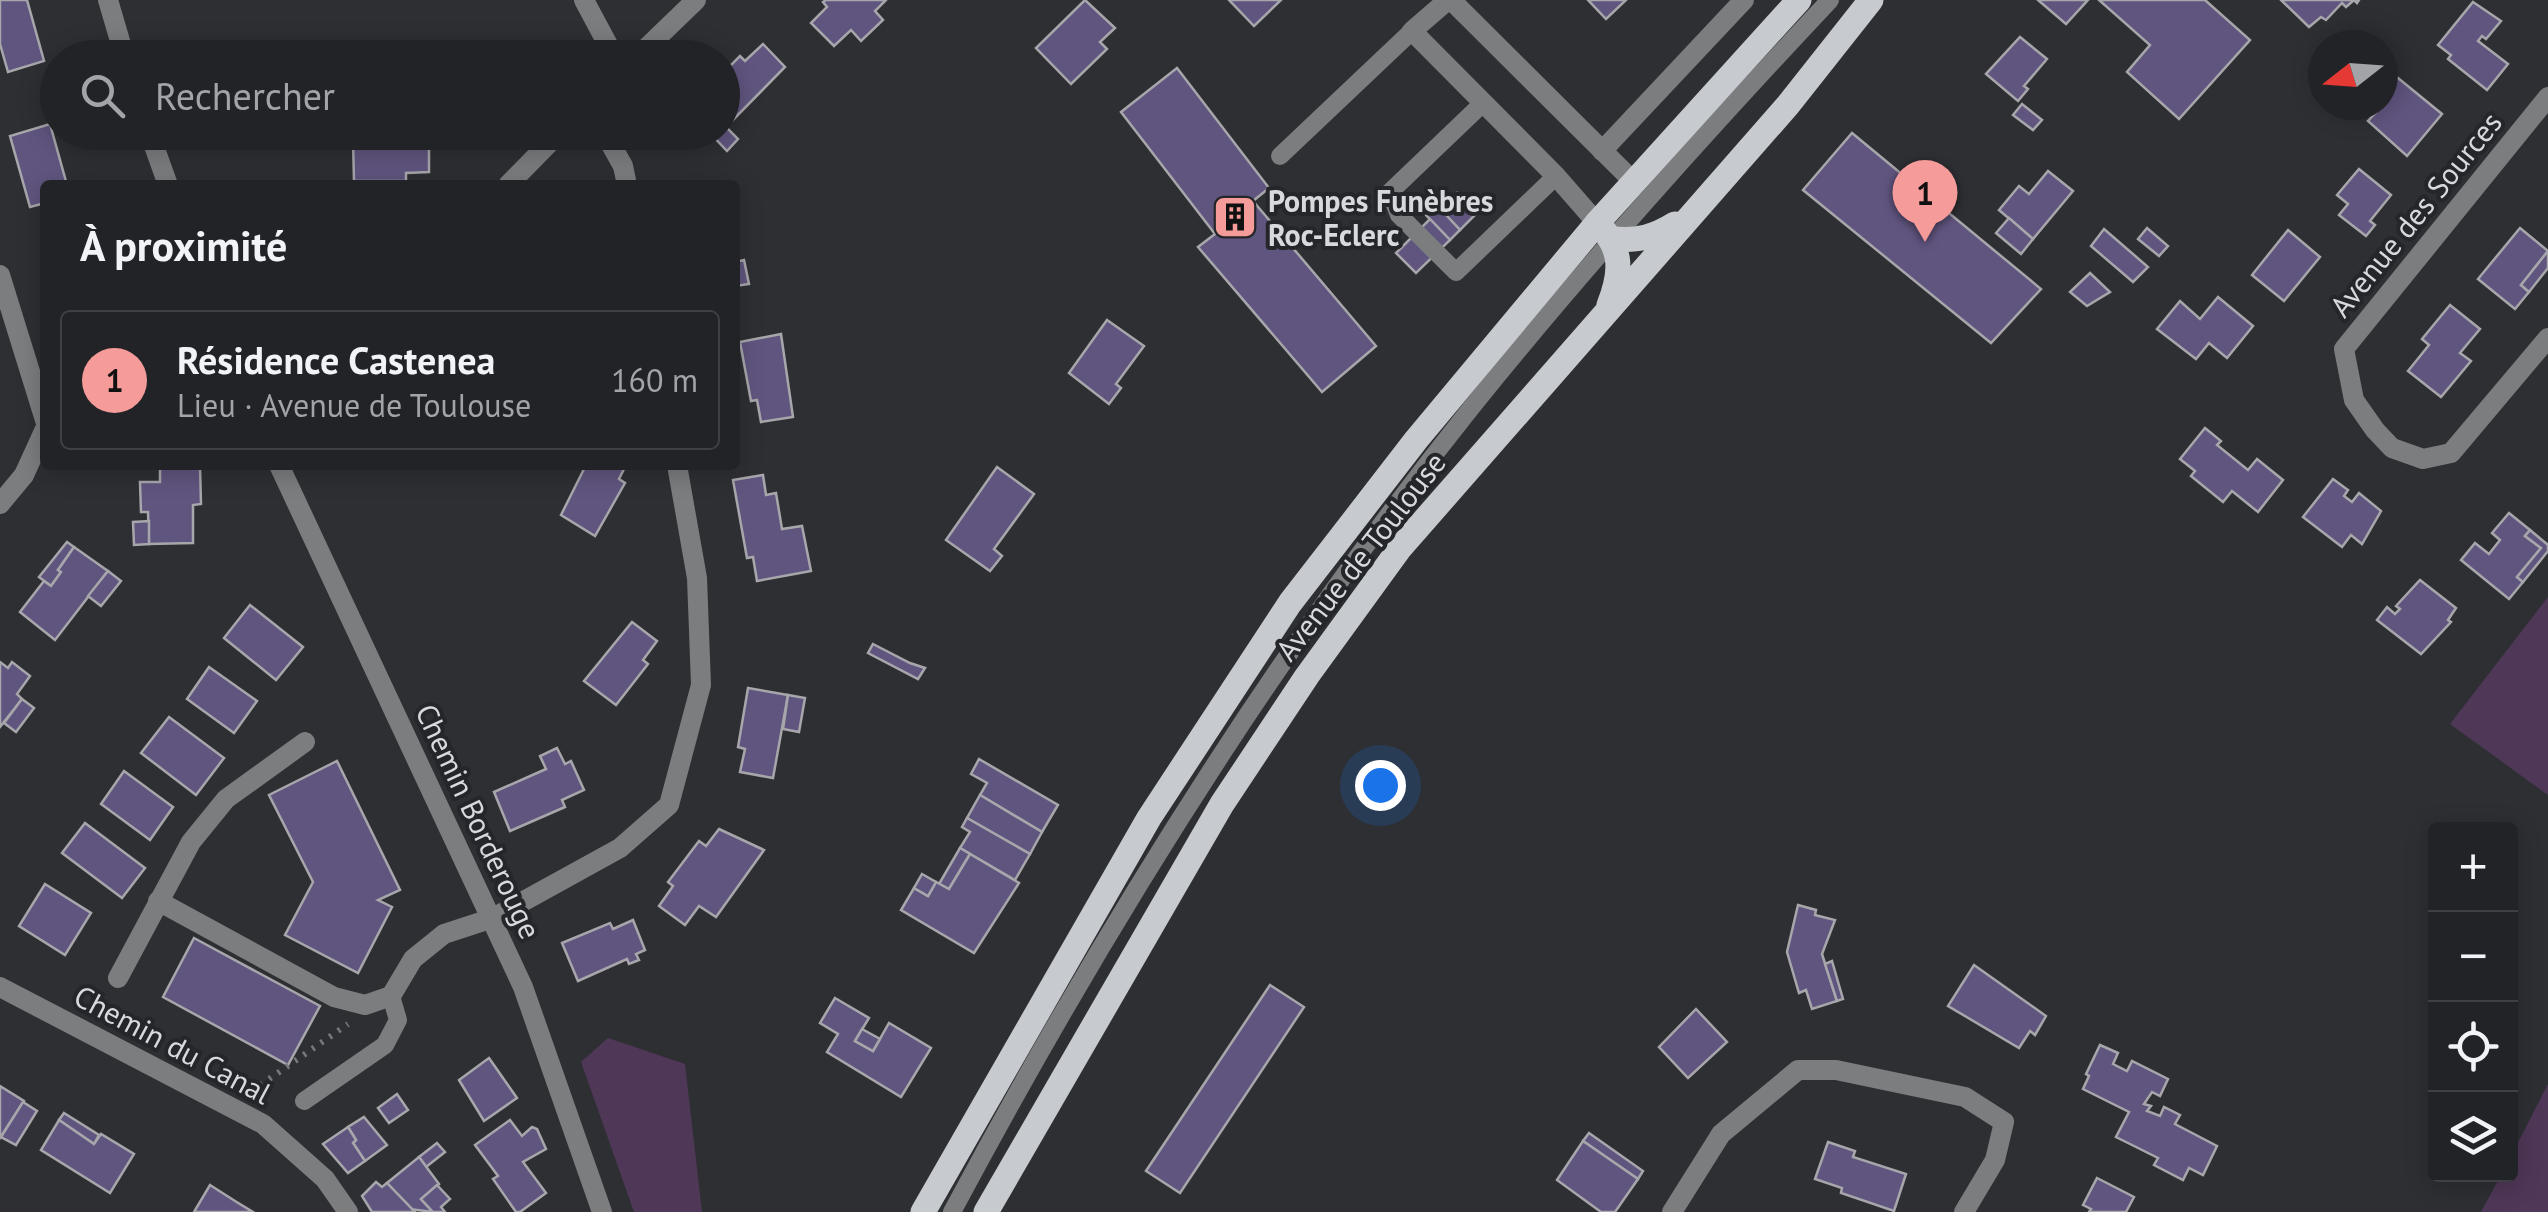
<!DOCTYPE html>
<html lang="fr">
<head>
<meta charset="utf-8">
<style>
	:root { --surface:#222326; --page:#2a2b2e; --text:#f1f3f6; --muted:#a2a4a7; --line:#3f4043; --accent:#f59b99 }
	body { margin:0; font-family:"PT Sans",sans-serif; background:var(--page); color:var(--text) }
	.controls { position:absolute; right:30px; bottom:30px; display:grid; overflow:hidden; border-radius:10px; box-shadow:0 5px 25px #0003 }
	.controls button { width:90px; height:90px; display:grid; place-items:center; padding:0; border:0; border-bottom:2px solid var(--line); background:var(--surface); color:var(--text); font:50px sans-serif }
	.compass { position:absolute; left:2308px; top:30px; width:90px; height:90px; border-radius:50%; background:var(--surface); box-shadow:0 5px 25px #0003; rotate:253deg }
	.you { position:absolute; left:1380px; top:785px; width:35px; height:35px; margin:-25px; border:8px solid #fff; border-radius:50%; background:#1a73e8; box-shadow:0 0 0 15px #1a73e833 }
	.badge { display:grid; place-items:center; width:65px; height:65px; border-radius:50%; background:var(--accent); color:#111; font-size:32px; font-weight:700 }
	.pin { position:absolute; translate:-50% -82px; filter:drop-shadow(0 2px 5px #0008) }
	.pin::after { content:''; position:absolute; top:52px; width:35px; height:30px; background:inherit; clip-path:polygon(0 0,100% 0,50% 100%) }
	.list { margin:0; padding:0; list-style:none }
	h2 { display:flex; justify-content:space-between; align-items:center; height:130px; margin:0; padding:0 40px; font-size:42px }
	h2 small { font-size:32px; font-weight:400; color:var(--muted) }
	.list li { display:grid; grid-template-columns:65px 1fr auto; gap:30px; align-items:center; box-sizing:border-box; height:140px; margin:0 20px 20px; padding:0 20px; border:2px solid var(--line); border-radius:10px }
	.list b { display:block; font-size:38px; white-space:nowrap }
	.list p { margin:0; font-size:32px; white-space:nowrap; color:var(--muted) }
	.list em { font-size:32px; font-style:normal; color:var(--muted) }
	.icon { flex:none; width:55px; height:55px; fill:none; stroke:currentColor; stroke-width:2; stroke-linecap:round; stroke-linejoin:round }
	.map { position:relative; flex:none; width:2548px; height:1212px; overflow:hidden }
	.search { position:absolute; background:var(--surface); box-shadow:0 5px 25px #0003; left:40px; top:40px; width:700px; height:110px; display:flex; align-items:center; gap:25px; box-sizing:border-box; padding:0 35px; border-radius:55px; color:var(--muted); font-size:38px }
	.panel { position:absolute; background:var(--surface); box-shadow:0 5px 25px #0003; left:40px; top:180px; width:700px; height:290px; border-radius:10px }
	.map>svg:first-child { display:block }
</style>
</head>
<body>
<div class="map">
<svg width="2548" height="1212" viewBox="0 0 2548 1212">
	<rect width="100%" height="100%" fill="#2e2f33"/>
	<g fill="#4f3758">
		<path d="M2548 597V795L2450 724Z"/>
		<path d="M608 1038 685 1064 702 1212H634L581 1062Z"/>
		<path d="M2548 1084V1212H2481L2501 1175 2510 1174 2511 1156Z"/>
	</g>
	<g fill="#60557f" stroke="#a7a6ab" stroke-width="2.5">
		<path d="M0 0H27L44 61 8 72 0 44Z"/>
		<path d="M826 0H886L875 11 883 20 861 41 851 30 834 46 811 23 827 7 823 2Z"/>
		<path d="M1085 0 1115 28 1100 42 1107 49 1071 84 1036 48Z"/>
		<path d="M1229 0H1281L1254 26Z"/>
		<path d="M1588 0H1626L1606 19Z"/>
		<path d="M2038 0H2088L2066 24Z"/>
		<path d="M2099 0H2205L2250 40 2179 119 2127 72 2150 45Z"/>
		<path d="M2281 0H2359L2357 3 2354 0 2346 7 2342 3 2326 20 2321 17 2309 27Z"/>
		<path d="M2473 2 2501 21 2486 39 2482 36 2478 41 2508 64 2487 90 2448 59 2451 55 2438 45Z"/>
		<path d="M2020 37 2047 59 2024 86 2028 89 2018 101 1986 74Z"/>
		<path d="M763 44 785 67 726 127 738 139 727 151 709 132H722V74L740 56 745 61Z"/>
		<path d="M446 47 522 50 523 58H446Z"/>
		<path d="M1177 68 1269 188 1253 201 1376 346 1322 392 1198 247 1215 234 1121 112Z"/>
		<path d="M2398 78 2442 114 2407 156 2368 121 2383 105V96Z"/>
		<path d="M2022 104 2042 120 2033 130 2013 115Z"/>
		<path d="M50 124 67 185H45V203L30 207 10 136Z"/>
		<path d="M1852 133 2041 289 1991 343 1803 190Z"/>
		<path d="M405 139 429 141V172L406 173V181H354L353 140Z"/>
		<path d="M2359 169 2391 195 2370 221 2375 225 2366 236 2339 215 2348 204 2337 195Z"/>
		<path d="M2048 171 2073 191 2033 239 1999 210 2019 186 2029 194Z"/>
		<path d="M1457 193 1477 213 1460 230 1440 210Z"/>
		<path d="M1434 202 1460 230 1450 240 1423 212Z"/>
		<path d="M2009 218 2033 239 2021 254 1996 233Z"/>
		<path d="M1430 219 1450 240 1416 273 1396 253Z"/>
		<path d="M2147 228 2168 246 2159 256 2138 239Z"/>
		<path d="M2520 228 2548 251 2521 285 2529 292 2515 309 2478 279Z"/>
		<path d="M2104 229 2148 267 2133 282 2091 246Z"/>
		<path d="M2288 230 2320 257 2284 301 2252 275Z"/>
		<path d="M2548 251V268L2529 292 2521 285Z"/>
		<path d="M744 260 749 284 735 286V262Z"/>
		<path d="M2090 273 2110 292 2087 306 2070 292Z"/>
		<path d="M2218 297 2253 326 2227 358 2209 343 2196 359 2157 329 2180 301 2200 319Z"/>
		<path d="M2450 305 2480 329 2460 353 2471 361 2441 397 2408 371 2429 345 2422 339Z"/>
		<path d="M1107 320 1144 346 1116 384 1121 388 1109 404 1069 373Z"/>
		<path d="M781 334 793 417 761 422 757 400 751 401 740 342Z"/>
		<path d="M2205 428 2221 441 2217 445 2248 470 2257 459 2283 480 2258 512 2232 491 2223 502 2191 476 2195 471 2180 459Z"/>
		<path d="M586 465H626L619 479 625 483 595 536 561 515Z"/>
		<path d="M200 466 201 504 193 505V543L149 544 148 512H141L140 482H160V467Z"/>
		<path d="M997 467 1034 494 994 549 1002 556 990 571 946 540Z"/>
		<path d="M763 475 766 495 776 493 782 529 802 526 811 571 757 581 753 557 747 558 733 480Z"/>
		<path d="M2333 479 2348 490 2344 496 2352 502 2359 493 2381 511 2362 544 2351 535 2342 547 2303 517Z"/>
		<path d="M2509 513 2530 530 2525 536 2541 548 2517 577 2523 582 2509 599 2461 560 2475 543 2489 554 2500 540 2492 533Z"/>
		<path d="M149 521V544L134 545 133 522Z"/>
		<path d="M2530 530 2548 545V551L2523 582 2517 577 2541 548 2525 536Z"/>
		<path d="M67 542 74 547 58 570 61 572 51 586 39 577Z"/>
		<path d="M74 547 108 571 55 640 20 612 44 581 51 586 61 572 58 570Z"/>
		<path d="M108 571 121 581 101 606 88 596Z"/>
		<path d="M2420 580 2456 608 2448 620 2451 622 2421 654 2377 620 2387 607 2395 614 2400 609 2396 606Z"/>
		<path d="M250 605 303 647 276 680 224 638Z"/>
		<path d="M632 622 657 641 643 660 648 664 616 705 584 681Z"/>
		<path d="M873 644 910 663 925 668 918 679 868 653Z"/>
		<path d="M0 662 8 668 12 662 30 676 17 694 22 699 0 727Z"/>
		<path d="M209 667 257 701 234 733 187 699Z"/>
		<path d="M748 688 788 695 773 778 740 772 745 749 738 747Z"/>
		<path d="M788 695 805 698 799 732 783 729Z"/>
		<path d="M22 699 34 708 16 732 4 723Z"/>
		<path d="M169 717 224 758 196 795 141 753Z"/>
		<path d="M557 748 565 764 571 761 584 790 562 800 565 807 510 831 494 792 546 769 540 756Z"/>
		<path d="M979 759 1058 805 1042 832 980 795 987 783 971 774Z"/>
		<path d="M337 761 400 890 378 900 392 907 358 973 285 935 313 882 269 795Z"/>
		<path d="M124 771 173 807 150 840 101 804Z"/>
		<path d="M980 795 1042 832 1030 854 967 818Z"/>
		<path d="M967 818 1030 854 1015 880 960 848 970 832 962 827Z"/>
		<path d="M85 823 145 868 122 898 62 853Z"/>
		<path d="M719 829 764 850 716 917 699 906 685 925 659 906 673 886 668 882 699 841 706 846Z"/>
		<path d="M960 848 970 854 949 889 939 884Z"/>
		<path d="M970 854 1019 883 974 953 901 910 914 888 928 896 936 882 949 889Z"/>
		<path d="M922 874 936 882 928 896 914 888Z"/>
		<path d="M45 884 91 913 65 955 19 926Z"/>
		<path d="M1798 905 1816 910 1815 915 1835 920 1822 954 1837 1001 1812 1009 1806 990 1799 993 1787 952Z"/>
		<path d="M633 920 645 950 636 954 639 960 629 964 627 959 578 981 562 943 610 923 613 929Z"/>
		<path d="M194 938 320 1006 288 1065 163 997Z"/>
		<path d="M1832 961 1843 999 1837 1001 1825 964Z"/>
		<path d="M1974 965 2046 1016 2035 1035 2030 1031 2019 1048 1948 1006Z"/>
		<path d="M1270 985 1304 1007 1180 1193 1146 1171Z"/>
		<path d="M835 998 869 1018 855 1041 873 1051 889 1023 931 1048 901 1097 827 1052 838 1034 820 1023Z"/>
		<path d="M1696 1009 1727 1042 1688 1078 1659 1047Z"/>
		<path d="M862 1029 880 1039 873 1051 855 1041Z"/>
		<path d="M2100 1045 2118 1053 2113 1064 2127 1071 2132 1061 2168 1079 2160 1096 2152 1092 2144 1104 2151 1106 2147 1111 2160 1116 2164 1107 2180 1115 2175 1124 2217 1146 2203 1175 2189 1168 2183 1180 2154 1165 2158 1158 2116 1137 2129 1112 2083 1089 2089 1076 2086 1074Z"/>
		<path d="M489 1058 517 1098 484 1121 459 1080Z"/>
		<path d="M0 1086 24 1101 0 1138Z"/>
		<path d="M397 1094 408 1110 389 1123 378 1108Z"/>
		<path d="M23 1102 37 1111 16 1145 1 1137Z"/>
		<path d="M64 1113 99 1135 94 1144 59 1120Z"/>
		<path d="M364 1117 387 1145 365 1161 353 1143 356 1140 348 1127Z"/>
		<path d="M59 1120 94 1144 101 1134 134 1154 110 1193 41 1150Z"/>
		<path d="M510 1120 522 1136 532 1127 537 1129 546 1149 523 1162 546 1193 520 1212H516L493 1179 498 1176 475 1145Z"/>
		<path d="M348 1127 356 1140 353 1143 365 1161 348 1173 323 1144Z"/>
		<path d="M1589 1133 1643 1171 1638 1179 1583 1141Z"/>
		<path d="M1583 1141 1638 1179 1615 1212H1601L1557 1180Z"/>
		<path d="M1828 1142 1855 1151 1853 1157 1906 1174 1894 1211 1841 1193 1842 1188 1815 1179Z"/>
		<path d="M437 1143 445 1152 426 1167 419 1157Z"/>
		<path d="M419 1157 439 1184 421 1199 433 1212 409 1209 387 1183Z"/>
		<path d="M2097 1178 2134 1197 2126 1212H2089L2091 1209 2083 1205Z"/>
		<path d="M376 1182 382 1187 387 1183 415 1212H372L362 1196Z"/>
		<path d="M210 1185 235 1201 253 1212H194Z"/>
		<path d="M437 1185 450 1199 441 1207 445 1212H433L421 1199Z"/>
	</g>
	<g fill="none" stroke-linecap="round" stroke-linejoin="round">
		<path stroke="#77787c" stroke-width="6" stroke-dasharray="2.5 8" stroke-linecap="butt" d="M252 1091 348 1024"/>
		<g stroke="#7b7d7e" stroke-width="18">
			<path d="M1483 103 1390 192 1399 215 1456 272 1556 176"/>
			<path d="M1280 156 1412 31"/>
			<path d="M304 1101 385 1045 398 1020 391 996"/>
			<path d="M952 1212C1102 931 1272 657 1471 408 1584 267 1706 132 1830 0"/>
		</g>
		<g stroke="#7b7d7e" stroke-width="20">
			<path d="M108 0 125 58"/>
			<path d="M584 0 615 58"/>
			<path d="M1448 0 1412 31 1556 176 1597 223"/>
			<path d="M1451 0 1635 183"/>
			<path d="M636 58 696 0"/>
			<path d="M2548 97 2344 349 2354 400 2375 430 2392 448 2423 459 2451 453 2548 338"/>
			<path d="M149 132 168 185"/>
			<path d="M604 132 623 166 627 185"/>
			<path d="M1602 151 1744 0"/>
			<path d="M508 185 560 132"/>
			<path d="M0 275 45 420"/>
			<path d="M279 465 523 987 602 1212"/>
			<path d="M0 504 24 475 45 429"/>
			<path d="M158 901 334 997 365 1005 391 996 413 959 444 934 493 918 620 848 669 805 701 685 697 578 677 465"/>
			<path d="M118 978 191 842 226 799 305 742"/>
			<path d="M0 987 263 1124 325 1179 348 1212"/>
			<path d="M1672 1212 1721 1134 1798 1070H1836L1965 1097 2004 1122 1995 1160 1964 1212"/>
		</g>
		<g stroke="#c7cace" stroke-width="25">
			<path d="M1597 223C1623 248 1622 272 1609 305"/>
			<path d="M1614 239C1638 241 1654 237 1675 224"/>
			<path d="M923 1212 1149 818 1290 603 1416 440 1597 223 1799 0"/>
			<path d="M986 1212 1222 804 1307 676 1400 548 1788 105 1871 0"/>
		</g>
	</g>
	<defs>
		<g id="building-square" transform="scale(2.25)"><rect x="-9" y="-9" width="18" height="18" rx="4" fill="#f59b99" stroke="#252629"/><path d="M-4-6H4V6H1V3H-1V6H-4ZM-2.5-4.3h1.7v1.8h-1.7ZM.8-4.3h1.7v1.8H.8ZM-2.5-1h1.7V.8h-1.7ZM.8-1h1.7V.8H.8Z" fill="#111"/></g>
	</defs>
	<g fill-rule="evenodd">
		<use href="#building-square" x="1235" y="217"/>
	</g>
	<g text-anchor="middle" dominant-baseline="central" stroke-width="8" stroke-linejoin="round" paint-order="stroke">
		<g font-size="30" font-weight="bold" fill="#d8d9dc" stroke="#252629" text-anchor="start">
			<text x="1268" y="200">Pompes Funèbres<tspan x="1268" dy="34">Roc-Eclerc</tspan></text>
		</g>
		<g font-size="30" fill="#d8d9dc" stroke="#252629">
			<text transform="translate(2415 214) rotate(-51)">Avenue des Sources</text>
			<text transform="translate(1360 556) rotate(-52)">Avenue de Toulouse</text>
			<text transform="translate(479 821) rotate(65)">Chemin Borderouge</text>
			<text transform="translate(173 1044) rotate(28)">Chemin du Canal</text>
		</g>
	</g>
</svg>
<div class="controls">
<button>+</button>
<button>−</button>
<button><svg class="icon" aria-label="locate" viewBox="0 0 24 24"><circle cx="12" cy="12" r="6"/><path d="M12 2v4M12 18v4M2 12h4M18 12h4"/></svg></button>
<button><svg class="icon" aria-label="layers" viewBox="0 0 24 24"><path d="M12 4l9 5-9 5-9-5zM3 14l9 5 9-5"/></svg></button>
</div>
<svg class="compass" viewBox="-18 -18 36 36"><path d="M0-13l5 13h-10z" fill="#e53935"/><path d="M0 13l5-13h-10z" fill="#a2a4a7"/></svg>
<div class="you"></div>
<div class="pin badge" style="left:1925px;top:242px">1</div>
<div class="search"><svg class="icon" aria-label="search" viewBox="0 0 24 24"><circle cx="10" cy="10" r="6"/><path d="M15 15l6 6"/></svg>Rechercher</div>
<section class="panel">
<h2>À proximité<small></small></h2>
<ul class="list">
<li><span class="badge">1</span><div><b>Résidence Castenea</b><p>Lieu · Avenue de Toulouse</p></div><em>160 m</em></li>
</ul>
</section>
</div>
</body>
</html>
